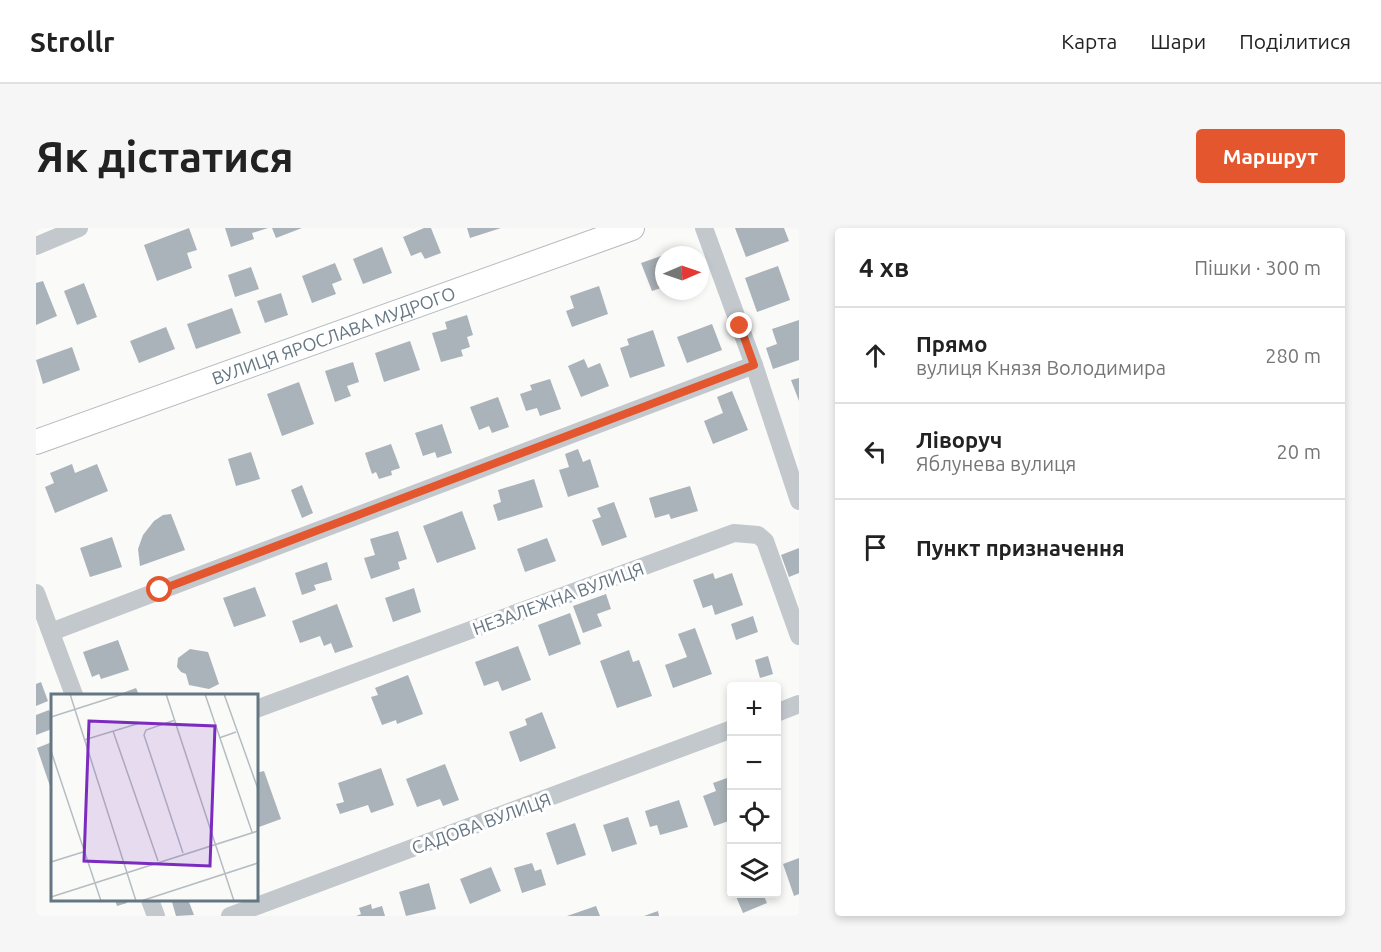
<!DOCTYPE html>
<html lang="uk">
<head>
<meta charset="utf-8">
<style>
	:root { --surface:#fff; --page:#f6f6f6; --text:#222; --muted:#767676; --line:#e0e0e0; --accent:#e4572e }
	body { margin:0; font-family:Ubuntu,sans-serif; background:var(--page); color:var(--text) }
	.controls { position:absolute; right:18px; bottom:18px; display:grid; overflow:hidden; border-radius:6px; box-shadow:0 3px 9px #0003 }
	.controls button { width:54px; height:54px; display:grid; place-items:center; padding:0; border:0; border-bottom:2px solid var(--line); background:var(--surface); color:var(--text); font:30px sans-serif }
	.compass { position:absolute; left:619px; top:18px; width:54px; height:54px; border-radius:50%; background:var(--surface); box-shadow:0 3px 9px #0003; rotate:88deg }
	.stop { position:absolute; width:18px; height:18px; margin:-14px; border:4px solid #e4572e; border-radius:50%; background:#fff }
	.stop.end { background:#e4572e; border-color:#fff; box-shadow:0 2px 6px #0008 }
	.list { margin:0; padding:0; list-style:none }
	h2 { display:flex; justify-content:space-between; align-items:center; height:78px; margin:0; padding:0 24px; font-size:26px }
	h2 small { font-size:20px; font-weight:400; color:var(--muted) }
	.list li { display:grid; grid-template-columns:39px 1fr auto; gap:18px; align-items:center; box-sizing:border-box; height:96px; padding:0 24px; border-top:2px solid var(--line) }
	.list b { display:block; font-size:22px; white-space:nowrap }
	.list p { margin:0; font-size:20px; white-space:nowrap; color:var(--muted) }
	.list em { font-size:20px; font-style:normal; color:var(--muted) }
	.icon { flex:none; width:33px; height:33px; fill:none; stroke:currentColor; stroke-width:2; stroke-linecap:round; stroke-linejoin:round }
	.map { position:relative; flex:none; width:763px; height:688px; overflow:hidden; border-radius:6px }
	header { display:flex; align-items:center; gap:36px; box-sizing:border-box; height:84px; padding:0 30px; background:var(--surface); border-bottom:2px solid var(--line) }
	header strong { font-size:28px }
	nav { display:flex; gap:33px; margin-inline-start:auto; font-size:21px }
	.intro { display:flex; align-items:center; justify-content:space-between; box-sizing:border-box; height:144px; padding:0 36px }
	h1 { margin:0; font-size:42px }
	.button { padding:15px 27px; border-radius:6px; background:var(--accent); color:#fff; font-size:21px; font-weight:700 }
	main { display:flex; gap:36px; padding:0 36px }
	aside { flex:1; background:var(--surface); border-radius:6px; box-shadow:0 3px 9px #0003 }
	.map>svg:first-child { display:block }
</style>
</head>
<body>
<header>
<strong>Strollr</strong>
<nav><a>Карта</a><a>Шари</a><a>Поділитися</a></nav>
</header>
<div class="intro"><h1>Як дістатися</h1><a class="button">Маршрут</a></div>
<main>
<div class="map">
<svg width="763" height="688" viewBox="0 0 763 688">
	<rect width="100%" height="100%" fill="#fafaf8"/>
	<g fill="#aab3b9">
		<path d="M153 0 161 22 151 25 156 40 121 53 108 17Z"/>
		<path d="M189 0H232L216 5 218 11 195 19Z"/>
		<path d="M236 0H266L240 10Z"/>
		<path d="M388 0H395L405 25 389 31 385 24 375 28 367 9Z"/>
		<path d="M431 0H465L434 10Z"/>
		<path d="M699 0H748L753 13 710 29Z"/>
		<path d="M346 19 356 45 327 56 317 31Z"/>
		<path d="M628 27V59L616 63 605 35Z"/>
		<path d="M299 35 306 52 296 56 300 66 276 75 266 48Z"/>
		<path d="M742 38 754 72 721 84 709 50Z"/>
		<path d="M215 39 223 61 199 69 192 47Z"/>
		<path d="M7 53 21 88 0 97V55Z"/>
		<path d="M48 55 61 89 41 97 28 63Z"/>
		<path d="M563 58 572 86 536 99 530 83 538 80 534 68Z"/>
		<path d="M245 65 252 87 229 95 221 73Z"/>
		<path d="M196 80 205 105 160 121 151 96Z"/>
		<path d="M431 87 437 107 431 109 434 119 425 122 427 128 405 134 396 105 411 101 409 94Z"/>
		<path d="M763 92V132L737 141 730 120 741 116 736 101Z"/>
		<path d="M676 96 686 122 651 135 641 109Z"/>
		<path d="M130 99 139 121 103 135 94 113Z"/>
		<path d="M617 102 629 138 594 150 584 120 593 117 591 111Z"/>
		<path d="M374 113 384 142 348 154 339 125Z"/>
		<path d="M36 119 44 142 7 156 0 132Z"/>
		<path d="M548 131 552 140 564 135 573 158 545 169 532 138Z"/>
		<path d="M317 134 323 154 311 158 315 168 299 174 289 143Z"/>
		<path d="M763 150V173L755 152Z"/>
		<path d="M514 151 525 181 504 188 501 180 490 183 484 166 496 162 494 157Z"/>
		<path d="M263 154 278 196 246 208 231 166Z"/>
		<path d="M696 163 712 202 677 216 668 193 687 185 681 169Z"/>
		<path d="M462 169 473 199 456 205 453 198 443 202 434 179Z"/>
		<path d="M406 196 416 225 401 230 399 224 387 228 379 205Z"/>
		<path d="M355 216 364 240 355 243 356 247 343 251 340 244 336 246 329 225Z"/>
		<path d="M542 221 547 234 554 231 563 259 532 269 523 242 533 239 529 226Z"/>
		<path d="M215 224 224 251 200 258 192 231Z"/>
		<path d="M36 236 39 245 61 236 72 263 19 285 9 259 18 255 14 245Z"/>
		<path d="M498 251 507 279 462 293 457 277 465 274 462 262Z"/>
		<path d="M266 257 277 285 266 290 255 262Z"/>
		<path d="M654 258 662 283 635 291 633 286 619 290 613 270Z"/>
		<path d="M578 274 591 309 566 318 556 292 565 289 561 280Z"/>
		<path d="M426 283 440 321 401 335 387 298Z"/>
		<path d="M135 286 149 322 104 338 102 321 107 307 118 293 127 287Z"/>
		<path d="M362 303 371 331 362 334 364 341 335 351 328 330 339 327 334 311Z"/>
		<path d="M76 309 86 339 54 349 44 320Z"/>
		<path d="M511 310 520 333 489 344 481 321Z"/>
		<path d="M763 320V345L753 349 745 327Z"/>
		<path d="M291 334 296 352 278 357 280 362 266 367 259 345Z"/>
		<path d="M677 345 679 351 696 345 707 377 679 387 676 377 667 380 657 352Z"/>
		<path d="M219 359 230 388 198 399 187 370Z"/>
		<path d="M378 360 385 384 357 394 349 370Z"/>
		<path d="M570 366 575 381 561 386 566 398 547 405 537 378Z"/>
		<path d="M301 376 317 419 299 425 295 415 288 418 284 408 264 415 256 393Z"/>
		<path d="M534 385 545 416 513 428 502 397Z"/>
		<path d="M717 388 722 404 700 412 695 396Z"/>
		<path d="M659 400 676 446 637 460 629 437 651 429 642 406Z"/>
		<path d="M82 412 93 442 65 451 63 446 56 449 47 424Z"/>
		<path d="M482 418 495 452 466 463 462 453 448 458 439 434Z"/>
		<path d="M154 421 172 424 183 456 173 461 153 457 150 446 145 444 141 439 142 430Z"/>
		<path d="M593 422 597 434 603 432 616 468 581 480 564 433Z"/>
		<path d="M732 428 737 446 724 450 719 432Z"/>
		<path d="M372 447 387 486 361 496 360 492 346 497 335 469 342 467 339 460Z"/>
		<path d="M5 454 12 473 0 478V456Z"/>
		<path d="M100 460 103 467H81Z"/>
		<path d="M13 482 16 490V501L0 507V487Z"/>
		<path d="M506 484 520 520 484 534 473 504 491 497 489 491Z"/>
		<path d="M16 514V564L1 520Z"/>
		<path d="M409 536 423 572 407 578 404 571 381 579 370 551Z"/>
		<path d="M345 540 358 577 335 585 332 577 304 586 300 576 308 574 302 555Z"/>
		<path d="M228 543 245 591 223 599 220 593V545Z"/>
		<path d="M691 550 696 564V592L678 598 667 568 680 563 677 555Z"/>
		<path d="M643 572 652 599 624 607 621 597 614 599 609 583Z"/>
		<path d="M592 589 601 616 576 624 567 597Z"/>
		<path d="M539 595 550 627 521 637 510 605Z"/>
		<path d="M763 630V666L758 668 747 636Z"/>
		<path d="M496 635 499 643 505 641 510 657 486 665 478 640Z"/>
		<path d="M455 639 465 663 434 676 424 651Z"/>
		<path d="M393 655 400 681 370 688 363 664Z"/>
		<path d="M699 666H727L731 675 707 685Z"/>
		<path d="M79 672H90L91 675 81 678Z"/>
		<path d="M142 672H161L153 674 158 687 140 688 136 674Z"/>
		<path d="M335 676 336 681 346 678 349 688H320L325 686 323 680Z"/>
		<path d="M560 678 564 688H531Z"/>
		<path d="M622 683 623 688H608Z"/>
	</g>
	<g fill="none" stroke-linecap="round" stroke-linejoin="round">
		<g stroke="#b5babe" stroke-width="26">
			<g id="major">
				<path id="s1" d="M0 214 596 0"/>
			</g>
		</g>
		<g stroke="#c3c8cc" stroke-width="18">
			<path d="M668 0 718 137 763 273"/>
			<path d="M0 18 43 0"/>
			<path d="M0 365 38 467"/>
			<path d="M15 404 718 137"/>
			<path d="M220 481 698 305 722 307 729 313 763 408"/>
			<path d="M740 485 763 476"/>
			<path d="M114 672 120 688"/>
			<path d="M194 688 696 501"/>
		</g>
		<use href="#major" stroke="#fff" stroke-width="24"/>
	</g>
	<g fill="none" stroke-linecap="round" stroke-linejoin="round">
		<path stroke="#e4572e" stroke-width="8" d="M124 362 718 137 704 98"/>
	</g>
	<g text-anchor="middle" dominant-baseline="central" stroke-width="6" stroke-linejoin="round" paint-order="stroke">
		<g font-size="18" fill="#657683" stroke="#fff">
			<text stroke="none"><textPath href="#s1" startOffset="316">ВУЛИЦЯ ЯРОСЛАВА МУДРОГО</textPath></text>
			<text transform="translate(522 370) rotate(-20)">НЕЗАЛЕЖНА ВУЛИЦЯ</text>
			<text transform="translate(445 595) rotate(-20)">САДОВА ВУЛИЦЯ</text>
		</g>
	</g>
	<g transform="translate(15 466)">
		<rect width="207" height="207" fill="#fafaf8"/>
		<path fill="none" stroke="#b5bdc2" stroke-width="1.5" d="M19 0 85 207M115 0 183 207M154 0 201 138M173 0 207 95M0 23 72 0M124 26 95 36 93 41 132 159M62 37 107 167M168 44 185 38M33 46 89 29M0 57 50 207M0 168 32 158M0 203 207 137M90 207 207 169"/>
		<path fill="#7b2cbf" fill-opacity="0.15" stroke="#7b2cbf" stroke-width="3" d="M38 27 164 32 159 172 33 167Z"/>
		<rect width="207" height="207" fill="none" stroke="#657683" stroke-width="3"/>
	</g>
</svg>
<div class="controls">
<button>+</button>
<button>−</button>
<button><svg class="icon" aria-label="locate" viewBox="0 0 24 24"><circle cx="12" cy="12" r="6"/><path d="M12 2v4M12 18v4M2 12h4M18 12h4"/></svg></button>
<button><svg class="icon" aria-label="layers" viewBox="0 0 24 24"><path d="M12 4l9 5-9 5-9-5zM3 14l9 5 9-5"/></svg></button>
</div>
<svg class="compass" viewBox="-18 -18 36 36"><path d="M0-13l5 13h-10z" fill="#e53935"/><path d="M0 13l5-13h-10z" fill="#767676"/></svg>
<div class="stop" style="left:124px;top:362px"></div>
<div class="stop end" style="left:704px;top:98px"></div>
</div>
<aside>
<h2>4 хв<small>Пішки · 300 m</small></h2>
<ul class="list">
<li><svg class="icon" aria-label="ahead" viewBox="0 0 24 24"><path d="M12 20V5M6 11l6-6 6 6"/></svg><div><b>Прямо</b><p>вулиця Князя Володимира</p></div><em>280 m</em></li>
<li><svg class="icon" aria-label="left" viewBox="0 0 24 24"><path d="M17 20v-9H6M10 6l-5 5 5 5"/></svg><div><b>Ліворуч</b><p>Яблунева вулиця</p></div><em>20 m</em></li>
<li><svg class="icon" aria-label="arrive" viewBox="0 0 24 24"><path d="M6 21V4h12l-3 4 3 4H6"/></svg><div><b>Пункт призначення</b></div></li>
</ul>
</aside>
</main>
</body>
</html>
